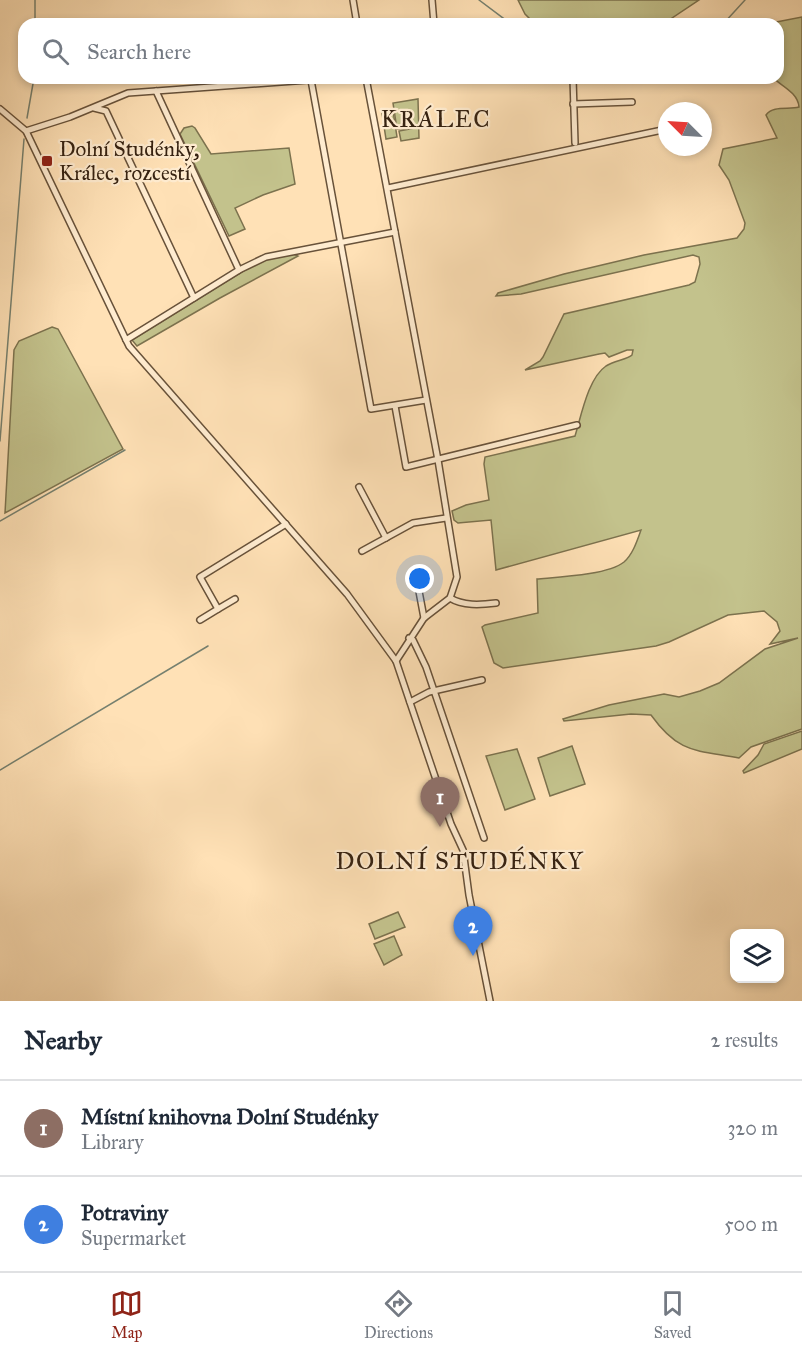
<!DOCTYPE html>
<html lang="en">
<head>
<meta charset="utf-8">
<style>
	:root { --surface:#fff; --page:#f2f2f3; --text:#1f2937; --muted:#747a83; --line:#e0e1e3; --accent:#8f2418 }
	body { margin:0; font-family:"IM FELL Great Primer",serif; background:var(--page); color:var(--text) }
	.controls { position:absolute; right:18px; bottom:18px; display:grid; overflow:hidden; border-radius:12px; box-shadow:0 3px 9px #0003 }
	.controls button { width:54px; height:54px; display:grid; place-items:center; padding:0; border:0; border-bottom:2px solid var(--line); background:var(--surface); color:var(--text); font:30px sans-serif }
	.compass { position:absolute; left:658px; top:102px; width:54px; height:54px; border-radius:50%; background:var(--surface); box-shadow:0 3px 9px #0003; rotate:294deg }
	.you { position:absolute; left:420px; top:579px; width:21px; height:21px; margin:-15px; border:4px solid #fff; border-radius:50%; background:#1a73e8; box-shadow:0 0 0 9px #1a73e833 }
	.badge { display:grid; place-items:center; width:39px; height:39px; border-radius:50%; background:var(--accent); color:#fff; font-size:20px; font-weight:700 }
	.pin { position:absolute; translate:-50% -50px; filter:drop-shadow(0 2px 3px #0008) }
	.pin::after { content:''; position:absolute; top:32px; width:21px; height:18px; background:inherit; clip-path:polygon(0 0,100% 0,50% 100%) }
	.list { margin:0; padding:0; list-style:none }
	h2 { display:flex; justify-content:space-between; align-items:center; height:78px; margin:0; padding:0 24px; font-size:26px }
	h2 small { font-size:20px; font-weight:400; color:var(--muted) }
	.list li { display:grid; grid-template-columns:39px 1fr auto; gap:18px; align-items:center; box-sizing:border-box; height:96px; padding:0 24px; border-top:2px solid var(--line) }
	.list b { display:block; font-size:22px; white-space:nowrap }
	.list p { margin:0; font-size:20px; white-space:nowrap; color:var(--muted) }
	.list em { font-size:20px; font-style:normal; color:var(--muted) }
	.icon { flex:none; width:33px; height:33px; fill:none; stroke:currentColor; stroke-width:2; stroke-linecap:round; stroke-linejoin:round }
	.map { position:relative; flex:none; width:802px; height:1001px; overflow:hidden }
	.search { position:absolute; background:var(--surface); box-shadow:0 3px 9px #0003; left:18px; right:18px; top:18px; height:66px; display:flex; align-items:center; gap:15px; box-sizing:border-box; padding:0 21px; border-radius:18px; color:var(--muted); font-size:22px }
	.sheet { height:270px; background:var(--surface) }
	nav { display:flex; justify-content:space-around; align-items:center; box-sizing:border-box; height:84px; border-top:2px solid var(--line); background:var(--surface); font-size:16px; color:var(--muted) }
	nav a { display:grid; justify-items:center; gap:3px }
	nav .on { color:var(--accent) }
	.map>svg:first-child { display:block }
</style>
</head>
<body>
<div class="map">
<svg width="802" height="1001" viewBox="0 0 802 1001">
	<rect width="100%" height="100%" fill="#ffe1b6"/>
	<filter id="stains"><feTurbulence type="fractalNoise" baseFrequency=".00333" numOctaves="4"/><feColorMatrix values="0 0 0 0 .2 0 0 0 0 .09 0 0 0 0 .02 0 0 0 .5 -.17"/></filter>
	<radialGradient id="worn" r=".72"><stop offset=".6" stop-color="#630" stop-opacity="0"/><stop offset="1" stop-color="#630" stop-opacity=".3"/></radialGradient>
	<g fill="#c3c28c" stroke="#7c724e" stroke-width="1.5">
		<path d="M518 0H699L663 24H535L525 14Z"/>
		<path d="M802 17V729L751 747 739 758C696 750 679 754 651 715L631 714 564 721 563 719 609 705 664 694 679 697 700 691 719 683 765 649 798 638 770 644 780 631 777 622 764 611 728 615 669 642 656 646 503 668 494 663 482 627 485 625 538 613 537 579C559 577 608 575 624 562 633 554 637 541 641 530L496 570 491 520 458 523 454 520 452 511 466 505 489 500 484 464 485 457 575 436C581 417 588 378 606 366 614 361 628 359 632 355L633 350H627L609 357 605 353 599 354 525 370 540 361 543 357 564 314 689 285 695 282 700 264 699 257 693 255 521 294 496 296 498 293 564 274 644 255 737 238 744 229 745 223 729 180 719 165 723 149 777 138 766 115C773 105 789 110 799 107 798 93 782 86 773 78H778V24H766Z"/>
		<path d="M418 99 419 138 401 141 399 131 415 128 397 129 393 103Z"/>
		<path d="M393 111 397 137 386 139 382 113Z"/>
		<path d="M192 126 195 128 211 154 289 148 295 184 263 195 235 208 245 229 229 236 180 134 184 128Z"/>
		<path d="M291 253 298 256 220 298 137 346 132 340 245 270 265 260Z"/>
		<path d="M52 327 58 329 123 449 5 513 14 350 19 341Z"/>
		<path d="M802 731V749L744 773 743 771 758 755 764 744Z"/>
		<path d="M572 746 585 784 550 796 538 758Z"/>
		<path d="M517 749 535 799 505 810 486 756Z"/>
		<path d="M398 912 405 927 375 939 369 924Z"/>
		<path d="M394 936 402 955 384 965 374 944Z"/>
	</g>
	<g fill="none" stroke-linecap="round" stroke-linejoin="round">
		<g stroke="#76806f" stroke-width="1.5">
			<path d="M35 0V24"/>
			<path d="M479 0 511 24"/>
			<path d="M724 23 745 0"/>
			<path d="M27 118 34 78"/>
			<path d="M0 441 24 139"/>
			<path d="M0 521 125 450"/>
			<path d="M0 770 208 646"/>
		</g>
		<g stroke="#68523a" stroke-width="8">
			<g id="minor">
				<path d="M353 0 357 24"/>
				<path d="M432 0 434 24"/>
				<path d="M366 78 438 460 457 577 450 598 424 618 396 661"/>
				<path d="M573 78 575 143"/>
				<path d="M311 80 371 409 426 400"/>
				<path d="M156 91 239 270"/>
				<path d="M573 104 632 102"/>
				<path d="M94 108 106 111 194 298"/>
				<path d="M0 109 26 131 129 346 347 594 396 661 451 824 463 850 469 895 490 1001"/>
				<path d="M26 131 70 117 128 93 336 78"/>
				<path d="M388 188 667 129"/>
				<path d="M126 340 239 270 266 257 395 232"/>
				<path d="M395 406 406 467 577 425"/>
				<path d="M359 487 386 538"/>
				<path d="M362 551 413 523 446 518"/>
				<path d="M415 570 424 618"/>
				<path d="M450 598C463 606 480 605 496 603"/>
				<path d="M218 609 235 599"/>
				<path d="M200 620 218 609 200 577 286 524"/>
				<path d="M409 638 413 640 426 667 484 838"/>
				<path d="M410 702 429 692 482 680"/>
			</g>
		</g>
		<use href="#minor" stroke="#ffecd0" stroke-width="5"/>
	</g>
	<rect fill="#8f2418" stroke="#ffecd0" stroke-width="2" x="41" y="155" width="12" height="12" rx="3"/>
	<g text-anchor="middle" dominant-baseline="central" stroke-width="4.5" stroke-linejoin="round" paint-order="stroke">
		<g font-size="21" fill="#362211" stroke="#ffecd0" text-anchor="start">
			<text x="59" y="149">Dolní Studénky,<tspan x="59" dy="24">Králec, rozcestí</tspan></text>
		</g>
		<g font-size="24" letter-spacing="1.5" fill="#362211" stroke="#ffecd0">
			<text x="436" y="119">KRÁLEC</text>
			<text x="460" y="861">DOLNÍ STUDÉNKY</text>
		</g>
	</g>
	<rect width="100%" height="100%" filter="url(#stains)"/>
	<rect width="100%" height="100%" fill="url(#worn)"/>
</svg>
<div class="controls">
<button><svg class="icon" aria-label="layers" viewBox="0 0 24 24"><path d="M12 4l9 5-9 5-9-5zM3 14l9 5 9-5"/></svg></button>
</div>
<svg class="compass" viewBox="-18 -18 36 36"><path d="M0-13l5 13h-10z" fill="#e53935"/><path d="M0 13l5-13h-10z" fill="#747a83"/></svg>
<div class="you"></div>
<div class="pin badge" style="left:440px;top:827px;background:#8d6e63">1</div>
<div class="pin badge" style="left:473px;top:956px;background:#3f7fe0">2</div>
<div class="search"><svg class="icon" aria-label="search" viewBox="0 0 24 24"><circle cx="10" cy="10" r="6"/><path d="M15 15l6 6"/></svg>Search here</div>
</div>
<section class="sheet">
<h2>Nearby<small>2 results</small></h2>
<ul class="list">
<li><span class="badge" style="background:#8d6e63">1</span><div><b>Místní knihovna Dolní Studénky</b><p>Library</p></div><em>320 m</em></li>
<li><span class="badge" style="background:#3f7fe0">2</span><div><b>Potraviny</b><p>Supermarket</p></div><em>500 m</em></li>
</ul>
</section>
<nav>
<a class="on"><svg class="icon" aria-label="map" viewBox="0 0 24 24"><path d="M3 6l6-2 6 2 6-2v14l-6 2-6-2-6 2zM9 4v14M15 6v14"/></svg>Map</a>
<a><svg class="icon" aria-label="directions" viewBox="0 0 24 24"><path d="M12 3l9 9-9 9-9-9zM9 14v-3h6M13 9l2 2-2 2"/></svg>Directions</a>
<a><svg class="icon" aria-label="saved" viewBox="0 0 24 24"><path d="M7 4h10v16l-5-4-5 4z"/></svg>Saved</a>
</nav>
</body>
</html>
